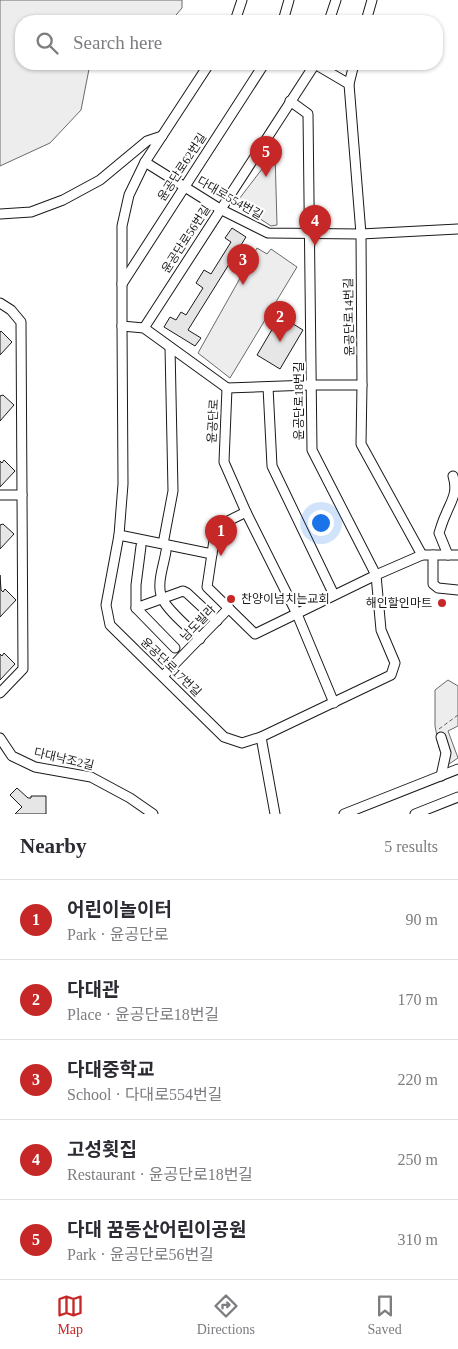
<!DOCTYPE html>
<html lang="en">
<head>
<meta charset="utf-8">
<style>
	:root { --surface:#fff; --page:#f7f7f7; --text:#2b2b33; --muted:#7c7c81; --line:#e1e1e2; --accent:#c62828 }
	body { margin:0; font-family:"Times New Roman","Noto Sans KR",serif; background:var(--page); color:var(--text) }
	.you { position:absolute; left:320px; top:522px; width:18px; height:18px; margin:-12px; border:4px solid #fff; border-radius:50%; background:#1a73e8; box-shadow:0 0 0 8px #1a73e833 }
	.badge { display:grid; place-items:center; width:32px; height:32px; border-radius:50%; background:var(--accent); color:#fff; font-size:16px; font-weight:700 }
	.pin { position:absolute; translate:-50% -41px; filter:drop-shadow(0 1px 2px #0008) }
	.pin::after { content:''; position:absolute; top:26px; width:18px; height:15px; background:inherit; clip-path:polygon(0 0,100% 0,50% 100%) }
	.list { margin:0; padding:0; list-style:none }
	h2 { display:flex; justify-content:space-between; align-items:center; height:65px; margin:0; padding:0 20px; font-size:21px }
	h2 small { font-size:16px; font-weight:400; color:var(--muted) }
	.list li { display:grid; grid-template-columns:32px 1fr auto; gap:15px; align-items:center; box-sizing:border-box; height:80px; padding:0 20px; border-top:1px solid var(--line) }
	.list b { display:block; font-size:19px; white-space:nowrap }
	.list p { margin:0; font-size:16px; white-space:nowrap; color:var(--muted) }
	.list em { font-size:16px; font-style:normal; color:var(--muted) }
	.icon { flex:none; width:28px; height:28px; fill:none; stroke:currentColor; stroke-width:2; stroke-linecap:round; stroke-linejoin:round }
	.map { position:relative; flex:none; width:458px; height:814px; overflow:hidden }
	.search { position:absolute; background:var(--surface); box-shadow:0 1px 4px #0004; left:15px; right:15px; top:15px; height:55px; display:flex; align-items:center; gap:12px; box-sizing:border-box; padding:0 18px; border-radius:20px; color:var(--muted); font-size:19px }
	.sheet { height:465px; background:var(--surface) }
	nav { display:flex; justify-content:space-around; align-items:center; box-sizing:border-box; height:70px; border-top:1px solid var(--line); background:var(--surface); font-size:14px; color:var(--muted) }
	nav a { display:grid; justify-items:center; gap:2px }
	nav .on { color:var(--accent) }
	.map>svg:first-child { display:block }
</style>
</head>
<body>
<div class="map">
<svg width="458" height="814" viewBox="0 0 458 814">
	<rect width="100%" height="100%" fill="#fff"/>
	<g fill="#ededed" stroke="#6a6a6a">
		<path d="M0 0H182V8L171 21H21V64H90L81 110 50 143 0 166Z"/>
		<path d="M275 152 277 225 271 226 236 203Z"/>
		<path d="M257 248 267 254 271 249 297 267 230 378 198 353Z"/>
		<path d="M448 680 458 686V726L448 731 458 758 446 766 439 747 435 726V690Z"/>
	</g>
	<g fill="#e6e6e6" stroke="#1a1a1a">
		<path d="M232 228 246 237 188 330 201 338 195 346 164 327 170 317 176 320 181 312 186 315 203 288 196 283 204 270 211 274 231 242 225 238Z"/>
		<path d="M280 316 303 330 280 369 257 355Z"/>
		<path d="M1 331 12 342 0 355V332Z"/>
		<path d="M3 395 14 405 0 421V396Z"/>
		<path d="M4 460 15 471 0 487V461L2 463Z"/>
		<path d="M3 524 14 534 0 549V525Z"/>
		<path d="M0 575 1 590 3 592 5 589 16 600 0 617Z"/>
		<path d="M4 653 15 664 0 680V654L2 656Z"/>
		<path d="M17 788 28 798H31V796H46V814H15L22 807 10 795Z"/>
	</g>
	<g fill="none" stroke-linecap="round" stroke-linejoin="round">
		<g stroke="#1a1a1a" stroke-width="11">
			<g id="minor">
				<path d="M235 21 242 0"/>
				<path d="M283 21 289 0"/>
				<path d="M329 21 336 0"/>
				<path d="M366 21 372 0"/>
				<path d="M209 64 145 162 129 195 122 226V326L144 328 227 388"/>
				<path d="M315 64 349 84"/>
				<path d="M354 64 349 84 361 234 362 385 361 444 422 555"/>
				<path d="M145 162 220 209 268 233 361 234 458 229"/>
				<path d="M0 214 31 212 63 200 100 180 147 141 162 136"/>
				<path d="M122 284 264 64"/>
				<path d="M0 303 11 310 21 322 23 669 0 693"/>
				<path d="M122 326 123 484 119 535 106 605 110 625 224 737 242 743 261 737 391 675 395 663 381 630 376 575 312 450 308 114 290 101"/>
				<path d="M144 328 315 64"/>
				<path d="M268 387 272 466 334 595"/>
				<path d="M227 388 224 462 246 512 297 614 334 703"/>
				<path d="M227 388 311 385H362"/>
				<path d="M0 495H22"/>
				<path d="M246 512 216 527 207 587 255 634 376 575 422 555H458"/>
				<path d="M119 535 212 554"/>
				<path d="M163 544 173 491 170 347"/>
				<path d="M141 546 136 585V608L183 591 187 593 217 621"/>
				<path d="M166 551C164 565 156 584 162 598 167 610 190 629 200 639"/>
				<path d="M433 555V584L438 588 458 590"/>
				<path d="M448 555 439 533C441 527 443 520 446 514 452 499 458 493 453 476"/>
				<path d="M136 608 175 648"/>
				<path d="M163 676 229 608"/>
				<path d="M261 737 275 814"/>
				<path d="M441 737 446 753 441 776"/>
				<path d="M0 738 12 756 35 767 91 777 130 798 153 814"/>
				<path d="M344 814 458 769"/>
				<path d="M415 814 458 797"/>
			</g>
		</g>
		<path stroke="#5f5f5f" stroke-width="1" stroke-dasharray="4 2.5" stroke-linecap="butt" d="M439 729 458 715"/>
		<use href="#minor" stroke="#fff" stroke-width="9"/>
	</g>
	<g fill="#c62828" stroke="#fff" stroke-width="2">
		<circle cx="231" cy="599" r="5"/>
		<circle cx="442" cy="603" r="5"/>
	</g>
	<g text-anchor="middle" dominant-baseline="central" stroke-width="4" stroke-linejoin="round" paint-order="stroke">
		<g font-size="12" fill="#1a1a1a" stroke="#fff">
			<text transform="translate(182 167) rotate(-57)">윤공단로62번길</text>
			<text transform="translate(230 198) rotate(30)">다대로554번길</text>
			<text transform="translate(186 239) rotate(-57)">윤공단로56번길</text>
			<text transform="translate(349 317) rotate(-91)">윤공단로14번길</text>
			<text transform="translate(299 401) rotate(-90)">윤공단로18번길</text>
			<text transform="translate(213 421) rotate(-87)">윤공단로</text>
			<text transform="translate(198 623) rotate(-46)">남도빌라</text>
			<text transform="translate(171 667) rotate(44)">윤공단로17번길</text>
			<text transform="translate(64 759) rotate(13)">다대낙조2길</text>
		</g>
		<g font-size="12" fill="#1a1a1a" stroke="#fff" text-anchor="start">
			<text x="241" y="599">찬양이넘치는교회</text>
			<text x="432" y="603" text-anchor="end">해인할인마트</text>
		</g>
	</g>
</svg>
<div class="you"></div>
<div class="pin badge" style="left:221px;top:556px">1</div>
<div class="pin badge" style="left:280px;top:342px">2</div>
<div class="pin badge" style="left:243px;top:285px">3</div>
<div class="pin badge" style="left:315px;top:246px">4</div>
<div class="pin badge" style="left:266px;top:177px">5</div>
<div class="search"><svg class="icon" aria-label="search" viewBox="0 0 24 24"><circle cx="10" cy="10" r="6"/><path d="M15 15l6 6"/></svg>Search here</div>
</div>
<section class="sheet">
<h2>Nearby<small>5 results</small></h2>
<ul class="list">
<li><span class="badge">1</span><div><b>어린이놀이터</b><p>Park · 윤공단로</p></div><em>90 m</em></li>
<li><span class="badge">2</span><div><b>다대관</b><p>Place · 윤공단로18번길</p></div><em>170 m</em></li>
<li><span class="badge">3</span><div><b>다대중학교</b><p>School · 다대로554번길</p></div><em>220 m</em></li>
<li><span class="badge">4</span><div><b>고성횟집</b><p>Restaurant · 윤공단로18번길</p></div><em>250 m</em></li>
<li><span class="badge">5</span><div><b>다대 꿈동산어린이공원</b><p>Park · 윤공단로56번길</p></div><em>310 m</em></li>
</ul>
</section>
<nav>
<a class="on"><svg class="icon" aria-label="map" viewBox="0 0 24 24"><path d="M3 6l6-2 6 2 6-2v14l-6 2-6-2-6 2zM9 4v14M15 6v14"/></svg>Map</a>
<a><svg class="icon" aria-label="directions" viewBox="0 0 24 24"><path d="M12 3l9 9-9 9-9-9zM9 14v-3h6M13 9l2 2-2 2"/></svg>Directions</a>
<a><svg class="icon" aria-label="saved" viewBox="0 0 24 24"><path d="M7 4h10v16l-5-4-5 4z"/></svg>Saved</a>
</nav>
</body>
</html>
